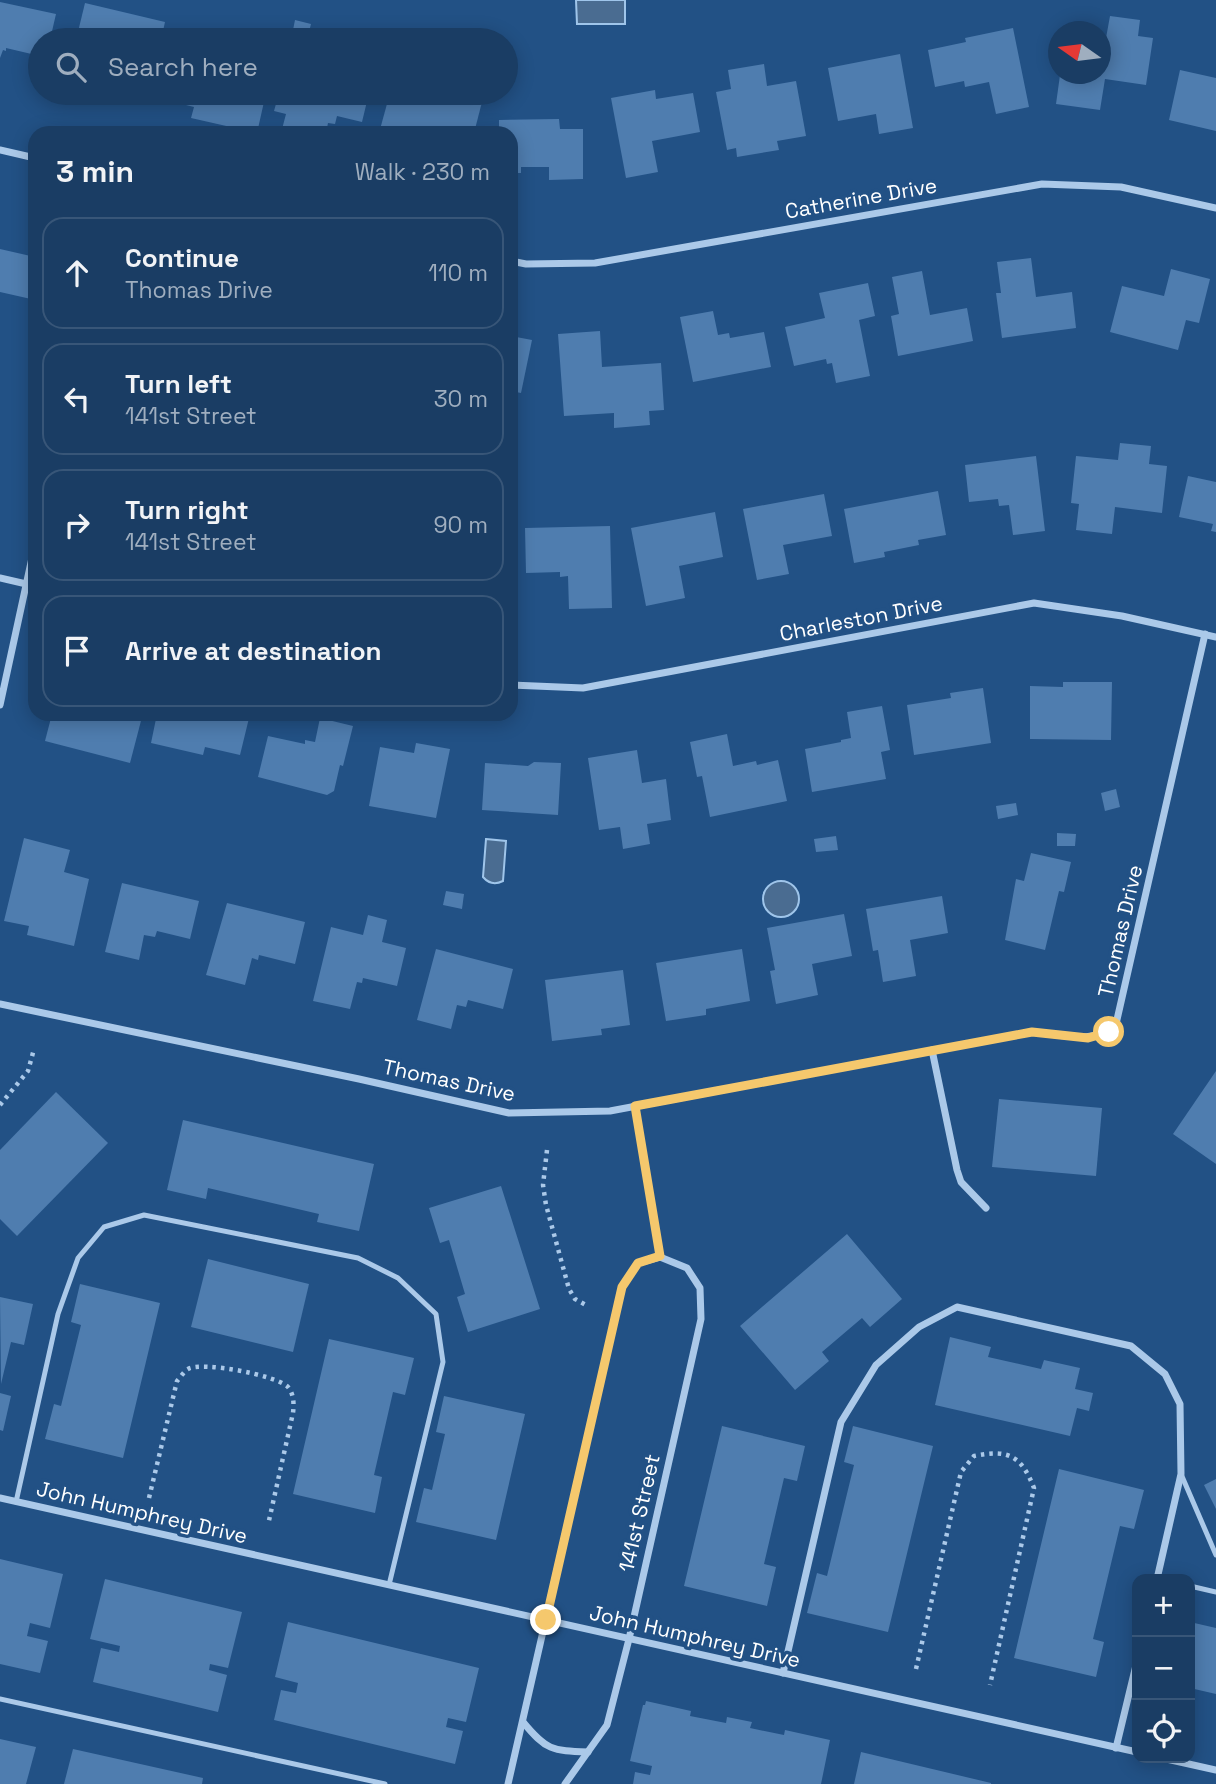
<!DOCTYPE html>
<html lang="en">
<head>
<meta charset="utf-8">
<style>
	:root { --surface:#1a3d64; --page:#23446a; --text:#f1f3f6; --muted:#9faebf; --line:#385678 }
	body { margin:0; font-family:"Space Grotesk",sans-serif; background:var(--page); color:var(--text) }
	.controls { position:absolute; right:21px; bottom:21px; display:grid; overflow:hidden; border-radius:14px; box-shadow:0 4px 18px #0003 }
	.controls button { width:63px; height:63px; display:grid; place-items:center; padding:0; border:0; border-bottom:2px solid var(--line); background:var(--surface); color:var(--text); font:35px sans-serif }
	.compass { position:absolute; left:1048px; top:21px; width:63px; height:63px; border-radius:50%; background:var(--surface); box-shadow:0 4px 18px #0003; rotate:284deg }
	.stop { position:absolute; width:21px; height:21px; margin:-16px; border:5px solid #f5c86d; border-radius:50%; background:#fff }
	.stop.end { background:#f5c86d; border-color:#fff; box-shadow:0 2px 7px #0008 }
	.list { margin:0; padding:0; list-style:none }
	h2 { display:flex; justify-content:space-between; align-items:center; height:91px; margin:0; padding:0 28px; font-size:30px }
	h2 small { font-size:23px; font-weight:400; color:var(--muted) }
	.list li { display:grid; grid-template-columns:46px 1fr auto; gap:21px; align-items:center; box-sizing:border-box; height:112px; margin:0 14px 14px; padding:0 14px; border:2px solid var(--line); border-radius:21px }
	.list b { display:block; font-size:26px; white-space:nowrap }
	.list p { margin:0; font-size:23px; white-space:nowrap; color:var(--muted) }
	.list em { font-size:23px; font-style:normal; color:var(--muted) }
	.icon { flex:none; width:38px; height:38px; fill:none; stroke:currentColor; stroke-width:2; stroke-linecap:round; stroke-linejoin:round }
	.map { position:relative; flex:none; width:1216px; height:1784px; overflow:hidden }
	.search { position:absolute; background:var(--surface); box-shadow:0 4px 18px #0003; left:28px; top:28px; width:490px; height:77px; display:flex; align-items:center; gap:18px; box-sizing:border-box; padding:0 24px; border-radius:38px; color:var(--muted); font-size:26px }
	.panel { position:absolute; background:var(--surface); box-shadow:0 4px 18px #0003; left:28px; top:126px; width:490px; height:595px; border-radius:21px }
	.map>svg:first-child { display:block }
</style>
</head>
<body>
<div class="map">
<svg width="1216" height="1784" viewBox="0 0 1216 1784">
	<rect width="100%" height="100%" fill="#225185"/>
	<g fill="#4a6c91" stroke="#9fc5ea" stroke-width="2">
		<path d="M576 0H625V24H577Z"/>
		<path d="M486 839 506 841 503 881C495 885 489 884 483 877Z"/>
		<circle cx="781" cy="899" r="18"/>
	</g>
	<g fill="#4f7daf">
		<path d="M0 2 56 14 50 40H40V56L6 48V51L3 50 0 58Z"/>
		<path d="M85 3 165 22 161 40H76Z"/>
		<path d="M1110 16 1140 20 1138 36 1153 38 1146 85 1105 79 1100 110 1056 104 1060 75 1070 76V74H1100V37L1106 38Z"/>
		<path d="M295 20 311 24 307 40H291Z"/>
		<path d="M1013 28 1029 107 996 114 989 82 965 87 964 81 935 87 928 50 966 42 965 38Z"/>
		<path d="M900 54 913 128 879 134 876 114 838 121 828 68Z"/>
		<path d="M764 64 767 86 796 81 806 136 777 141 779 150 737 157 736 148 727 150 716 92 731 89 728 70Z"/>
		<path d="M1180 70 1216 78V131L1169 120Z"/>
		<path d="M655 90 656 99 693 93 700 132 652 141 658 172 626 178 611 98Z"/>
		<path d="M114 93H149L147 101Z"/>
		<path d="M168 93H266L257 133 191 118 194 107 166 100Z"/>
		<path d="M279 93H369L362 122 337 116 335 124 328 123 326 133H281L286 114 274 111Z"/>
		<path d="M390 93H445L482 102 474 133H379Z"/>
		<path d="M559 119 560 129H583V179L549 180V167H521V173H511V133H499V120Z"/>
		<path d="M0 249 35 257V281L31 299 0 292Z"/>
		<path d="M1031 258 1036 297 1072 292 1076 328 1002 338 996 293H1001L997 262Z"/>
		<path d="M1171 269 1210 279 1199 323 1186 320 1178 350 1110 332 1122 286 1164 296Z"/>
		<path d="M922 271 930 315 967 308 973 341 898 356 891 316 899 314 892 277Z"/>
		<path d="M868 283 875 316 859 320 870 376 836 383 832 363 827 364 826 359 794 366 785 327 825 318 819 293Z"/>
		<path d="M713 311 718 335 729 333 730 338 764 332 771 367 693 382 680 317Z"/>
		<path d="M600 331 602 367 661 363 664 410 649 411 650 425 614 428V413L564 416 558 334Z"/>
		<path d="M511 336 532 340 521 393 511 391Z"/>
		<path d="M1120 443 1151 446 1149 464 1167 466 1162 513 1115 507 1112 534 1076 530 1079 504 1071 503 1076 456 1118 460Z"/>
		<path d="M1036 456 1045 531 1013 535 1009 505 999 506 998 499 969 502 965 465Z"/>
		<path d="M1188 476 1216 482V532L1211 531 1213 524 1179 517Z"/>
		<path d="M938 491 946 535 918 540 919 545 884 552 885 557 854 563 844 509Z"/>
		<path d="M824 494 832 536 783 545 789 574 757 580 743 509Z"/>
		<path d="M715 512 723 557 679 566 685 598 646 606 631 528Z"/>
		<path d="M610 526 612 608 569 609 568 576 560 577V572L526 573 525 528Z"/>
		<path d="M1063 682H1112L1111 740 1030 739V686L1063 687Z"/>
		<path d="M983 688 991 743 914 755 907 705 951 698 950 693Z"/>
		<path d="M882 706 890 750 881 752 886 779 812 792 805 749 841 742V740L851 738 847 712Z"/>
		<path d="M52 714H129L142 717 130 763 45 741Z"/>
		<path d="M157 714H250L240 755 205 747 203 755 151 743Z"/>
		<path d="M320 718 353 726 343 766 340 765 334 791 327 795 258 777 268 736 305 744V740L315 742Z"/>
		<path d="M727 734 733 766 756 761 757 765 778 760 787 801 710 817 702 776 697 777 690 742Z"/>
		<path d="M416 743 450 749 436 818 369 806 380 747 414 753Z"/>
		<path d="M637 750 642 783 666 779 671 820 647 824 650 844 623 849 620 827 599 830 588 758Z"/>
		<path d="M534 762 561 763 558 815 482 810 485 763 528 766Z"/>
		<path d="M1116 789 1120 807 1105 811 1101 793Z"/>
		<path d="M1016 803 1018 815 998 819 996 806Z"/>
		<path d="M1057 833 1076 834 1075 846H1057Z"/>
		<path d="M836 836 838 850 816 852 814 839Z"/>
		<path d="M24 838 70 850 64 872 89 879 74 946 27 935 29 926 4 921Z"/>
		<path d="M1031 853 1071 862 1064 892 1059 891 1045 950 1005 940 1016 879 1024 881Z"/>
		<path d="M122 883 199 901 190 939 157 931 155 937 144 935 139 960 105 952Z"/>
		<path d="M446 891 464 894 462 909 443 905Z"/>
		<path d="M942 896 948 933 910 940 916 976 883 982 878 950 873 951 866 909Z"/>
		<path d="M227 903 305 922 295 964 259 955 258 960 252 958 245 985 206 975Z"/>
		<path d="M844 914 852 956 812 964 818 995 776 1004 770 971 775 970 767 928Z"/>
		<path d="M368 915 387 920 382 942 406 948 397 986 363 978 362 983 357 982 350 1009 313 1001 331 927 363 935Z"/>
		<path d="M436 949 513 969 503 1009 468 1000 466 1007 457 1005 451 1029 417 1020Z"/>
		<path d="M742 949 750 1001 706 1009V1015L666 1021 656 963Z"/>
		<path d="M623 970 630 1025 601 1029 602 1035 552 1041 545 980Z"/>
		<path d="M1216 1071V1164L1173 1134Z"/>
		<path d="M56 1092 108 1143 17 1236 0 1219V1150Z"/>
		<path d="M999 1099 1102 1108 1096 1176 992 1167Z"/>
		<path d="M183 1120 374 1164 359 1231 317 1222 319 1214 208 1188 206 1199 167 1190Z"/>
		<path d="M501 1186 540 1309 468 1332 457 1297 465 1294 449 1240 440 1243 429 1208Z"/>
		<path d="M847 1234 902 1299 870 1327 862 1318 822 1352 829 1361 795 1390 740 1326Z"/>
		<path d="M208 1259 309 1284 293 1352 191 1327Z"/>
		<path d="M80 1284 160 1303 123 1458 45 1439 54 1404 61 1406 81 1325 71 1322Z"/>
		<path d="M0 1297 33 1304 24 1345 11 1342 1 1384Z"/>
		<path d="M950 1337 991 1347 988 1357 1041 1369 1044 1360 1080 1368 1075 1389 1093 1393 1089 1411 1077 1408 1070 1436 935 1405Z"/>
		<path d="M329 1339 414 1358 405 1395 393 1392 374 1475 382 1477 375 1513 293 1494Z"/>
		<path d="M0 1393 11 1396 3 1431 0 1430Z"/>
		<path d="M444 1396 525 1414 496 1540 416 1522 424 1488 432 1490 445 1434 436 1432Z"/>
		<path d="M722 1426 805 1446 797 1481 784 1478 764 1564 776 1567 767 1606 684 1586Z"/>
		<path d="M853 1426 933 1446 888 1632 807 1613 817 1573 827 1576 854 1465 844 1462Z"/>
		<path d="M1059 1469 1144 1490 1134 1529 1120 1526 1093 1639 1104 1642 1096 1677 1014 1658Z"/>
		<path d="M1216 1479V1509L1204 1485Z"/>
		<path d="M0 1559 63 1574 50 1628 30 1623 27 1636 48 1641 40 1673 0 1664Z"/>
		<path d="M105 1579 242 1612 228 1668 210 1664 209 1670 227 1675 218 1712 93 1682 101 1648 119 1652 120 1646 90 1639Z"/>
		<path d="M288 1622 479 1668 466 1722 448 1718 446 1727 463 1731 455 1764 274 1720 281 1690 296 1693 298 1683 275 1677Z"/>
		<path d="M1190 1622 1216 1628V1694L1190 1688Z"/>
		<path d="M646 1701 691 1711 690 1716 726 1723 727 1717 752 1722 750 1728 784 1735 785 1730 830 1740 821 1784H633L635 1772 650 1775 652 1766 630 1761 643 1705H645Z"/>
		<path d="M0 1739 36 1747 26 1784H0Z"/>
		<path d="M73 1749 203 1778 202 1784H64Z"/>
		<path d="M861 1752 991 1783V1784H854Z"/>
	</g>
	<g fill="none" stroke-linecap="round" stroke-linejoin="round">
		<g stroke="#abc9e9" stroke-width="4.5" stroke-dasharray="3.5 5" stroke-linecap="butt">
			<path d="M0 1105 28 1071 34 1049"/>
			<path d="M547 1150 543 1185 546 1205 569 1289 575 1299 586 1305"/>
			<path d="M149 1498 177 1381C180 1378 184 1371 188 1369 202 1361 276 1375 288 1387 294 1394 294 1404 293 1413L268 1525"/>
			<path d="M916 1669 961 1472 974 1456C1008 1449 1021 1455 1034 1488L990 1685"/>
		</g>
		<g stroke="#abc9e9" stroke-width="5">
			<path d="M1181 1474 1216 1555"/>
			<path d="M16 1502 58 1314 78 1258 104 1227 144 1215 358 1258 398 1278 436 1314 443 1362 389 1585"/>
			<path d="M1190 1586 1216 1592"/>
			<path d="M0 1699 385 1784"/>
		</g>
		<g stroke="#abc9e9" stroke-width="7">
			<path d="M0 150 35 158"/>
			<path d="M511 261 526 264 595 263 1042 184 1121 187 1216 208"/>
			<path d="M0 578 35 586"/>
			<path d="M511 685 583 688 1034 603 1122 616 1216 637"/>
			<path d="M0 705 35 544"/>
			<path d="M0 1004 359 1079 509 1113 610 1111 1032 1032C1060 1034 1095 1046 1116 1024L1205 634"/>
			<path d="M932 1050 957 1170 961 1182 986 1208"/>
			<path d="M635 1106 660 1257"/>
			<path d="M0 1498 1137 1752"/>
			<path d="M783 1673 841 1422 876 1365 919 1327 957 1307 1131 1346 1165 1374 1180 1404 1181 1474 1157 1579"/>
			<path d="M523 1722C546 1750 552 1751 588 1752"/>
			<path d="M1116 1748 1137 1661"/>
			<path d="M1162 1758 1216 1770"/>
			<path d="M508 1784 622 1287 638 1263 660 1257 687 1268 700 1288 701 1319 629 1639 607 1725 565 1784"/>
		</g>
	</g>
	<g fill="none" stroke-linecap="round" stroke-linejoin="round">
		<path stroke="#f5c86d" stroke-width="9" d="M546 1620 622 1287 638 1263 660 1256 635 1106 1032 1032 1088 1038 1109 1032"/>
	</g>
	<g text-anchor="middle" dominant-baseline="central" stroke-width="7" stroke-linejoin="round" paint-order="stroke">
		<g font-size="21" fill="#fff" stroke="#225185">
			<text transform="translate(861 198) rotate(-10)">Catherine Drive</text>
			<text transform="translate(861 618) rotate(-11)">Charleston Drive</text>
			<text transform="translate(1120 931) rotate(-77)">Thomas Drive</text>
			<text transform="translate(449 1080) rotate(12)">Thomas Drive</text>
			<text transform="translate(142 1512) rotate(13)">John Humphrey Drive</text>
			<text transform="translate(639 1513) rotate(-77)">141st Street</text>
			<text transform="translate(695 1636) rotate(13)">John Humphrey Drive</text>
		</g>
	</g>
</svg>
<div class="controls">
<button>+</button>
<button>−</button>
<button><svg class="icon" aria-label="locate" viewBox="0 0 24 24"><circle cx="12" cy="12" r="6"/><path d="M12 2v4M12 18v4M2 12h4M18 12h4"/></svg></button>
</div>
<svg class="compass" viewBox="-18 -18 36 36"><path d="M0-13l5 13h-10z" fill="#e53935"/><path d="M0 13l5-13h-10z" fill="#9faebf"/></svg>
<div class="stop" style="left:1109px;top:1032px"></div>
<div class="stop end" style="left:546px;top:1620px"></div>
<div class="search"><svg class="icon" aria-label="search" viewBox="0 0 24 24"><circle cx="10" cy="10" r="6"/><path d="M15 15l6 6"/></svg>Search here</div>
<section class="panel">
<h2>3 min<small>Walk · 230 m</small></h2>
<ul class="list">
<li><svg class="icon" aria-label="ahead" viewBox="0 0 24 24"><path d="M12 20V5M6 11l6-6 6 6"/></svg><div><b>Continue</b><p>Thomas Drive</p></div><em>110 m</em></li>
<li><svg class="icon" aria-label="left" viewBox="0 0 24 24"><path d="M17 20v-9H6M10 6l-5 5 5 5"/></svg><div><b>Turn left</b><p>141st Street</p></div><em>30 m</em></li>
<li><svg class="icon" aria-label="right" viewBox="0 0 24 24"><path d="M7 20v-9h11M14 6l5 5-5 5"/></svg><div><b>Turn right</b><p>141st Street</p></div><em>90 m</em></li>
<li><svg class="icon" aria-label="arrive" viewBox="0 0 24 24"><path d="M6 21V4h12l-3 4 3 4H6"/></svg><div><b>Arrive at destination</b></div></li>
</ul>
</section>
</div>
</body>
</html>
